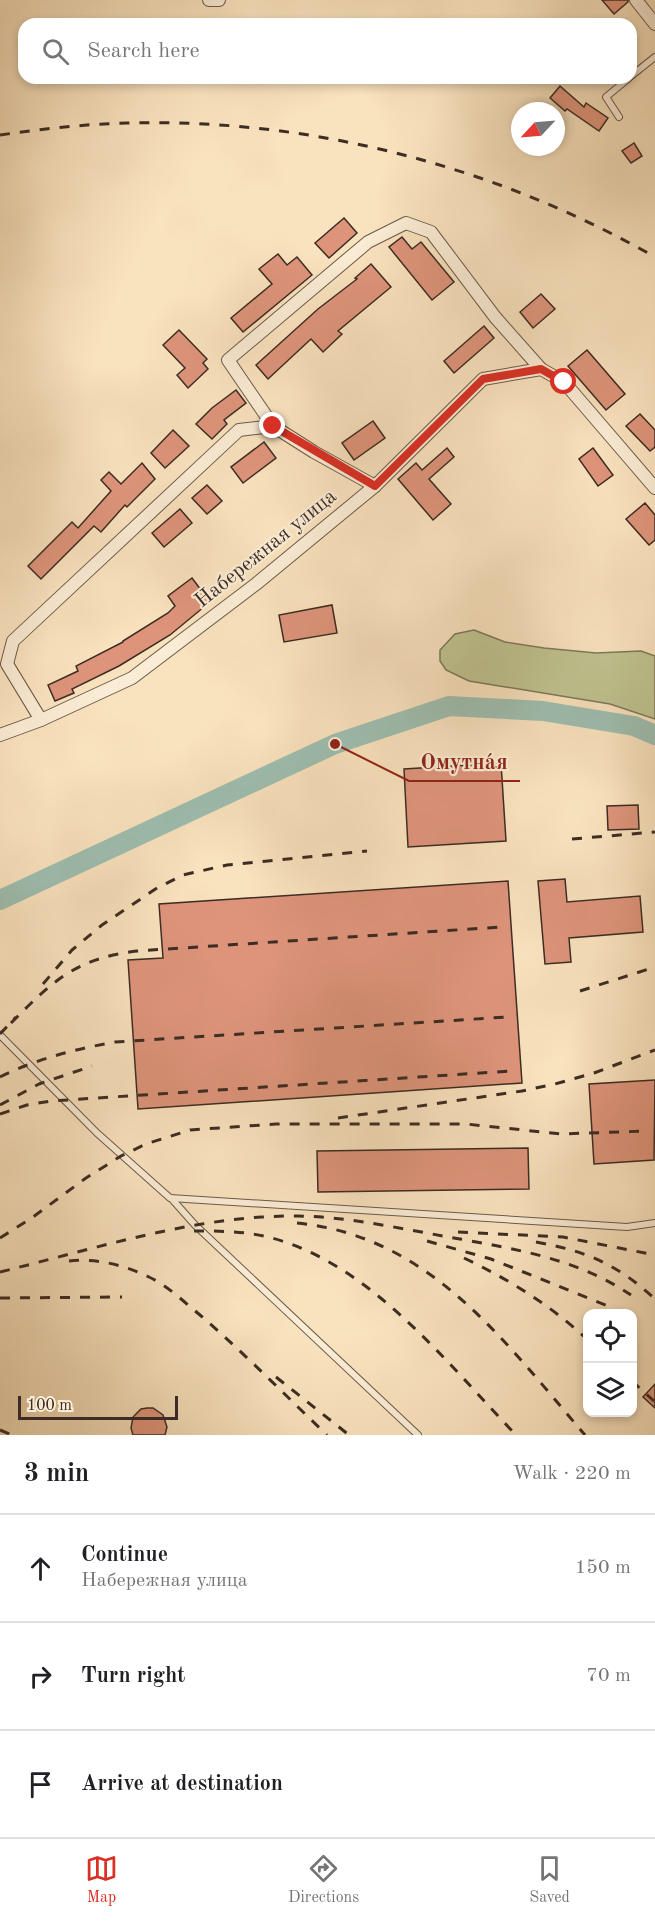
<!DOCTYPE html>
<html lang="en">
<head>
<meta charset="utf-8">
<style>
	:root { --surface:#fff; --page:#f6f6f6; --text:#202124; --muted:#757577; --line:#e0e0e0; --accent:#d93025 }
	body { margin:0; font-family:"Old Standard TT",serif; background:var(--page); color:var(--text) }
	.controls { position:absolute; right:18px; bottom:18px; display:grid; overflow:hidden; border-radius:12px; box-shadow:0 3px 9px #0003 }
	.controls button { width:54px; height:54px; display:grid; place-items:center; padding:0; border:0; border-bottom:2px solid var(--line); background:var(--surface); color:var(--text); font:30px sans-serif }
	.compass { position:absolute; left:511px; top:102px; width:54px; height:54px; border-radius:50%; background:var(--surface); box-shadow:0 3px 9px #0003; rotate:244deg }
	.scale { position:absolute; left:18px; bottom:15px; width:160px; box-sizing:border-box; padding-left:6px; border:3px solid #3c2c23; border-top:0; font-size:16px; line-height:21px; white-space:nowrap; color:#3c2c23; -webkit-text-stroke:4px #fbecd5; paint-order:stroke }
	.stop { position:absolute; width:18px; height:18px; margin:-14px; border:4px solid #d93025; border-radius:50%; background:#fff }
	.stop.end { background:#d93025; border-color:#fff; box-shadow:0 2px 6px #0008 }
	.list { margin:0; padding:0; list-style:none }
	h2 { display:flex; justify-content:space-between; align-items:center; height:78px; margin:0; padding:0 24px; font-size:26px }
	h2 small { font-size:20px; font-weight:400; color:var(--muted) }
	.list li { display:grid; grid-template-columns:39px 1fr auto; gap:18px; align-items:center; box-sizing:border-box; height:108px; padding:0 24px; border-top:2px solid var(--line) }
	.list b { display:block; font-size:22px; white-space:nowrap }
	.list p { margin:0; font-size:20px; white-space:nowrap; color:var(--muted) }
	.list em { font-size:20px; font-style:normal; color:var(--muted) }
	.icon { flex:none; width:33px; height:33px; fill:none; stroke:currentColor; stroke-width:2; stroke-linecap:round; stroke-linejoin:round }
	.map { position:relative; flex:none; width:655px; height:1435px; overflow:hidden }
	.search { position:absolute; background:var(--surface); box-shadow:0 3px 9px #0003; left:18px; right:18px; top:18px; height:66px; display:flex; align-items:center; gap:15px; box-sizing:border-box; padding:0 21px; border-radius:18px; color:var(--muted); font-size:22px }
	.sheet { height:402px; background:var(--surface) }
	nav { display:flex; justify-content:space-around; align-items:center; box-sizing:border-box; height:84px; border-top:2px solid var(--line); background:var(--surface); font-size:16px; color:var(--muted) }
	nav a { display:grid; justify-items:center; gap:3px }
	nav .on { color:var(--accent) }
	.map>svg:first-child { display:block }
</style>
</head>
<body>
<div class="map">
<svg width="655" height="1435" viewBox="0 0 655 1435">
	<rect width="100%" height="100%" fill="#f9e2be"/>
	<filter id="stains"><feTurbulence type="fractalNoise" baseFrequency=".00333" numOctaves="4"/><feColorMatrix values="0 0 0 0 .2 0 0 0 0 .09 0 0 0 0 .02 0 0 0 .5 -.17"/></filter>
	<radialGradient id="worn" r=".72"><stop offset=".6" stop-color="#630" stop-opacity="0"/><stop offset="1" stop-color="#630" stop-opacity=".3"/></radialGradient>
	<path fill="#bfc390" stroke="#7e785a" stroke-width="1.5" d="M474 630 505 642 544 648 596 653 641 651 655 656V719L610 704 469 681 446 670 440 661V650L455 634Z"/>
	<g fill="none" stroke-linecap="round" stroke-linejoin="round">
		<path stroke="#9ebeb0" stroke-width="20" d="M0 900 335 744 449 706 543 711 634 726 655 735"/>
	</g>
	<g fill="#de947b" stroke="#3c2c23" stroke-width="1.5">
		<path d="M602 0H628V2L614 14Z"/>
		<path d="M560 86 584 107 586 103 608 118 599 131 567 109 565 111 550 98Z"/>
		<path d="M634 143 642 156 631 163 622 151Z"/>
		<path d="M344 218 357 233 329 258 315 243Z"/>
		<path d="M402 237 412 249 421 242 454 282 432 300 389 247Z"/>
		<path d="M278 254 287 265 297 257 312 275 243 332 231 318 272 284 259 269Z"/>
		<path d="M371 264 391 287 338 331 342 334 323 352 311 339 268 379 256 365 318 309 357 279 355 278Z"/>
		<path d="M541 294 555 309 533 328 520 312Z"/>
		<path d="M484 326 494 338 454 373 444 361Z"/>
		<path d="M179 330 207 359 203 363 208 369 188 388 177 375 185 368 163 345Z"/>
		<path d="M587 350 625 394 606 410 568 366Z"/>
		<path d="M236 390 246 403 224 420 227 424 212 439 196 424 212 408Z"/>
		<path d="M640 414 655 430V447L650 451 626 426Z"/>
		<path d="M373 421 385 438 354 460 342 443Z"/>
		<path d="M173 430 189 446 165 468 151 453Z"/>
		<path d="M264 442 276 458 243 483 231 467Z"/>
		<path d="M447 448 454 457 429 479 451 504 433 520 398 479 416 463 422 470Z"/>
		<path d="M593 448 613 475 598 486 579 459Z"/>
		<path d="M142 463 155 479 127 507 125 505 101 532 94 526 41 579 28 566 72 522 78 528 111 491 101 480 109 472 121 484Z"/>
		<path d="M207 485 222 501 207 514 192 498Z"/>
		<path d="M645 503 655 515V540L649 545 626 519Z"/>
		<path d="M180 509 192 523 164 547 152 533Z"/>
		<path d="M192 578 210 602 170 635 119 666 72 689 74 693 55 701 48 685 78 671 76 666 123 642V641L168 613 175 606 168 596Z"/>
		<path d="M332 605 337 633 284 642 279 615Z"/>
		<path d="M501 763 506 841 408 847 404 769Z"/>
		<path d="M638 805 639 829 608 830 607 806Z"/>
		<path d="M565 879 567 902 640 896 643 932 569 938 571 962 545 964 538 881Z"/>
		<path d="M508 881 522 1083 138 1109 128 960 163 958 159 904Z"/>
		<path d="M655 1080 654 1160 594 1164 589 1084Z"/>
		<path d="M528 1148 529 1189 318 1192 317 1151Z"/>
		<path d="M655 1384V1408L643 1397Z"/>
		<path d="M147 1408H153L163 1415 167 1427 165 1435H133L131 1428 133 1417 141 1409Z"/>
	</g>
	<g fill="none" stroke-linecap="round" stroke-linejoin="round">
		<g stroke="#6b5a4a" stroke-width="8">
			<g id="lane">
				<path d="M631 76 655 57"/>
				<path d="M619 117 606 97 629 78"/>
				<path d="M0 1035 97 1133 170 1198 627 1227 655 1223"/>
				<path d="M171 1198 195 1225 418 1435"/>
			</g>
		</g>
		<g stroke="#6b5a4a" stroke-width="14">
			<g id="street">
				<path d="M209 0H219"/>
				<path d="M636 0 655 24"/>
				<path d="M273 426 228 360 368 242 406 223 431 232 495 317 541 369"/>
				<path d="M41 720 7 664 13 641 239 430 273 426 314 452 375 486"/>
				<path d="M0 735 41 720 132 678 256 584 375 486 483 379 541 369 564 382 655 488"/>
			</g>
		</g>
		<use href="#lane" stroke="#fbecd5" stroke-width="6"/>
		<use href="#street" stroke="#fbecd5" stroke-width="12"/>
		<g stroke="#3c2c23" stroke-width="3" stroke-dasharray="10 10" stroke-linecap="butt">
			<path d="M0 135C42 129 85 124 127 123 311 118 495 166 655 257"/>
			<path d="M572 839 655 832"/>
			<path d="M43 984 72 950 102 925 157 888 183 875 227 865 367 851"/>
			<path d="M580 991 655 967"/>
			<path d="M11 1023C54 980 75 959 137 951L501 927"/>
			<path d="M0 1034 16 1017"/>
			<path d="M0 1077C36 1059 76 1049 115 1042L507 1017"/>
			<path d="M0 1105 39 1084 92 1066"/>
			<path d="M0 1114 27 1105 51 1101 511 1071"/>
			<path d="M338 1118 522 1091 555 1084 594 1073 655 1050"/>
			<path d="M297 1223C430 1236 505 1342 585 1435"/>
			<path d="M194 1231C219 1231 244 1231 268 1237 369 1262 446 1362 516 1435"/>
			<path d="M458 1232 563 1237 655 1255"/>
			<path d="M0 1238 33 1217 86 1178 121 1156 146 1144 190 1130 276 1124H466L561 1134 647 1131"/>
			<path d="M427 1241 491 1259 608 1306"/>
			<path d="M536 1242C586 1251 617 1264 655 1299"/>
			<path d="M464 1258C510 1280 550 1305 588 1340"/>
			<path d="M69 1261C97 1258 124 1265 149 1277 168 1286 184 1302 200 1315 244 1353 285 1395 327 1435"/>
			<path d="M0 1272C98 1248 197 1215 298 1216 352 1217 407 1230 460 1239 521 1250 579 1260 631 1295"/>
			<path d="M0 1298 122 1297"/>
			<path d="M276 1377 349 1435"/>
			<path d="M632 1381 655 1402"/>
			<path d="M0 1430 12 1435"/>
		</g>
	</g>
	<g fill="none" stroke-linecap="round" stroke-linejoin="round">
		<path stroke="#d93025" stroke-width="8" d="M273 426 375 486 483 379 541 369 564 382"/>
	</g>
	<g text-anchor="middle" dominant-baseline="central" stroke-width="4.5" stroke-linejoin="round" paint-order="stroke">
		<g font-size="21" fill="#3c2c23" stroke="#fbecd5">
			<text transform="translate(266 549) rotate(-39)">Набережная улица</text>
		</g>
	</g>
	<path fill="none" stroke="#8f2418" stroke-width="2" d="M335 744L409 781H520"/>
	<circle fill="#8f2418" stroke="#fbecd5" stroke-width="2" cx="335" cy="744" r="6"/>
	<g font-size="22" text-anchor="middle" font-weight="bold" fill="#8f2418" stroke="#fbecd5" stroke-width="4.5" stroke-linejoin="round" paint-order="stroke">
		<text x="464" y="769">Омутна́я</text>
	</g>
	<rect width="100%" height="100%" filter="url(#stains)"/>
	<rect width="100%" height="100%" fill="url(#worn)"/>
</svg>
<div class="controls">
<button><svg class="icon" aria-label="locate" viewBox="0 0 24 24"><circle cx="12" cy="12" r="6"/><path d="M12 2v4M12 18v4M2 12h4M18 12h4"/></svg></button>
<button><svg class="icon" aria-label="layers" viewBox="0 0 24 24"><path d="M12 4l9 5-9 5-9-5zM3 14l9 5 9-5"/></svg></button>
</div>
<svg class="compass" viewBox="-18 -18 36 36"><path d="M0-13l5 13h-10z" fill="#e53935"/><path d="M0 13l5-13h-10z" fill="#757577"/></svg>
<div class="scale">100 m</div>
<div class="stop" style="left:564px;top:382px"></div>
<div class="stop end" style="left:273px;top:426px"></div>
<div class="search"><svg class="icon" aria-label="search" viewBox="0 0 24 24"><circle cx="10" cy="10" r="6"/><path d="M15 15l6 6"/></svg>Search here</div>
</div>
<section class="sheet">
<h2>3 min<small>Walk · 220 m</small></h2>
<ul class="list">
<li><svg class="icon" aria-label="ahead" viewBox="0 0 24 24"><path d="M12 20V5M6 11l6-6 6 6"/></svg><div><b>Continue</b><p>Набережная улица</p></div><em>150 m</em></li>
<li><svg class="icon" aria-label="right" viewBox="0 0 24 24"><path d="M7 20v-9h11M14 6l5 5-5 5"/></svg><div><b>Turn right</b></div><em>70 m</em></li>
<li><svg class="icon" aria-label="arrive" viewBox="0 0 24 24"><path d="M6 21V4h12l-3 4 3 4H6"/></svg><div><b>Arrive at destination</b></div></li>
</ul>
</section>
<nav>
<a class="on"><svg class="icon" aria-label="map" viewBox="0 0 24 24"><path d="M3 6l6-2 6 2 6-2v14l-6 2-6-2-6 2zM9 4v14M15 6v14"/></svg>Map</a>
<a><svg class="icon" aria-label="directions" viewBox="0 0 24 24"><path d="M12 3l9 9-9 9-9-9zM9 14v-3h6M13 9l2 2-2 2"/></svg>Directions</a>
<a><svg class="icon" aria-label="saved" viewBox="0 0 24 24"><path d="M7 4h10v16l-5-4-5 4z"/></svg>Saved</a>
</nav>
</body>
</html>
